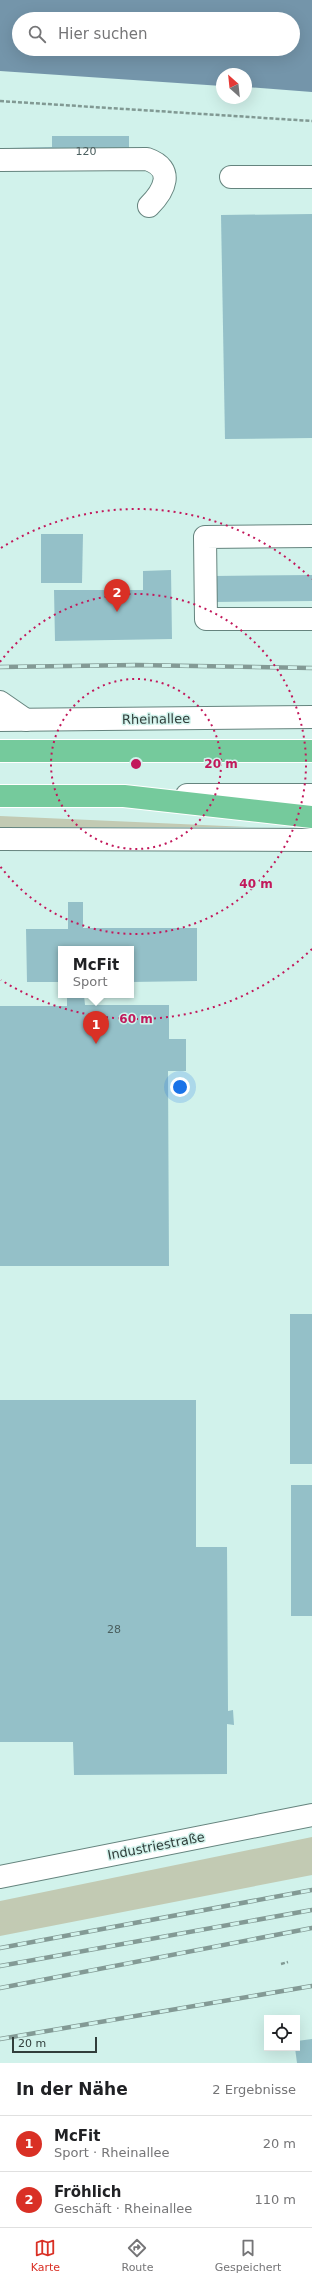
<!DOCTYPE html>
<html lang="de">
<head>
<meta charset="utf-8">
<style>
	:root { --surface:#fff; --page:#f2f2f2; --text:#202124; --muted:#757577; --line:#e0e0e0; --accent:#d93025 }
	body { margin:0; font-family:"DejaVu Sans",sans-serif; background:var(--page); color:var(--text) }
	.controls { position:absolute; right:12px; bottom:12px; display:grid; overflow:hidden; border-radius:0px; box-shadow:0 4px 16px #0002 }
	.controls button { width:36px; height:36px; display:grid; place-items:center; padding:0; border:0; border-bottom:1px solid var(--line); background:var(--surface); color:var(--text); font:20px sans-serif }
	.compass { position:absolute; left:216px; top:68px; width:36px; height:36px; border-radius:50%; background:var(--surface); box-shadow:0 4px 16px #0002; rotate:333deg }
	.scale { position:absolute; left:12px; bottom:10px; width:85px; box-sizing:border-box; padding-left:4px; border:2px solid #313e3b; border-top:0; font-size:11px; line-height:14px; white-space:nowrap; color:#313e3b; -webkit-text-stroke:3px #d1f2eb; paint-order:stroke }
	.you { position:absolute; left:180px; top:1087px; width:14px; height:14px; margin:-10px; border:3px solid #fff; border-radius:50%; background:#1a73e8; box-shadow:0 0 0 6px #1a73e833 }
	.badge { display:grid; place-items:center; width:26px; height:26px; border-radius:50%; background:var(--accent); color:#fff; font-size:13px; font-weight:700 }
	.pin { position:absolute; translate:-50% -33px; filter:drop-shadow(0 1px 2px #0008) }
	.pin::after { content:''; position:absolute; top:21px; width:14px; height:12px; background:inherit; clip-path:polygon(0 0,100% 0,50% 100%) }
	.popup { position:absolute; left:58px; top:946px; width:76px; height:52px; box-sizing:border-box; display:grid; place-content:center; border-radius:0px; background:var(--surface); filter:drop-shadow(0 1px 3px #0005); font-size:13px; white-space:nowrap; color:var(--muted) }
	.popup b { font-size:15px; color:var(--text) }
	.popup::after { content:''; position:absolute; left:50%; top:100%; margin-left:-8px; border:8px solid transparent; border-top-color:var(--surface) }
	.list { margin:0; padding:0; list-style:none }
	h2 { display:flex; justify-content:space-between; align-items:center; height:52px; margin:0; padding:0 16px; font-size:17px }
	h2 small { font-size:13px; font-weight:400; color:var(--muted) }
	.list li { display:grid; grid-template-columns:26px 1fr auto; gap:12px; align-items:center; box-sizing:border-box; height:56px; padding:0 16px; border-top:1px solid var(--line) }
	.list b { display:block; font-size:15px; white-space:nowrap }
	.list p { margin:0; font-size:13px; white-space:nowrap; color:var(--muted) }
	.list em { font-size:13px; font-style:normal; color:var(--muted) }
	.icon { flex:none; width:22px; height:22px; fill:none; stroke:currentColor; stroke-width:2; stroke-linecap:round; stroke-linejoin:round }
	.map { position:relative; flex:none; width:312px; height:2063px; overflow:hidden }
	.search { position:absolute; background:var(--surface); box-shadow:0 4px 16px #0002; left:12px; right:12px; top:12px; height:44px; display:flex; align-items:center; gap:10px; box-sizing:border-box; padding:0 14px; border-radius:22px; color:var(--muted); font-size:15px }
	.sheet { height:164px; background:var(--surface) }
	nav { display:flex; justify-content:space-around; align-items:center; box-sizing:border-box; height:56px; border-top:1px solid var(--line); background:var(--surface); font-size:11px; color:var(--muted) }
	nav a { display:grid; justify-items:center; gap:2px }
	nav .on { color:var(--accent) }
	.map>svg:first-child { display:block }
</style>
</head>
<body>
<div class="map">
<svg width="312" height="2063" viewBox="0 0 312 2063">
	<rect width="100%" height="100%" fill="#d1f2eb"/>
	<g fill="#c2cab3">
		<path d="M0 816 248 827H0Z"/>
		<path d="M312 1837V1875L0 1936V1901Z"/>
	</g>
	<path fill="#7495aa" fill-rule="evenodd" d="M0 0H312V92L246 87V74H222V86L0 71ZM19 19H293V49H19Z"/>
	<g fill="#94c0c8">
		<path d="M52 136H129V171H9V148L52 147Z"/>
		<path d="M312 214V438L225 439 221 215Z"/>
		<path d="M41 534H83L82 583H41Z"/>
		<path d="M171 570 172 639 55 641 54 590H143V571Z"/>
		<path d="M312 575V601L215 602 214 576Z"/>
		<path d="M68 902H83V928H197V981L131 982V949H61V982H27L26 929H68Z"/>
		<path d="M67 995H84L85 1005H169V1039H186V1071H168L169 1266H0V1006H67Z"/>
		<rect x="290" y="1314" width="22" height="150"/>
		<path d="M0 1400H196V1547H227L228 1711 233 1710 234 1725 227 1724V1774L74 1775 73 1742H0Z"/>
		<rect x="291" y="1485" width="21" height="131"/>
		<path d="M312 2039V2063H297L295 2048H297V2041Z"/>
	</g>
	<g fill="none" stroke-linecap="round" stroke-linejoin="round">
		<g stroke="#65847e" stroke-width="24">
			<g id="minor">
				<path d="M0 160 147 159C176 169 164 191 149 206"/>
				<path d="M231 177H312"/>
				<path d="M312 536 205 537 206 619H312"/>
				<path d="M0 702 26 720"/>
				<path d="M0 720 312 717"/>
				<path d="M187 795H312"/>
				<path d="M0 839 312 840"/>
				<path d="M0 1877 312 1815"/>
			</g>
		</g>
		<g stroke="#fff" stroke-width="24">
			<g id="major">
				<path d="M0 751H312"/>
				<path d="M0 796H124L312 817"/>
			</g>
		</g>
		<g stroke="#819993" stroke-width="2.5" stroke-dasharray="4 2" stroke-linecap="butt">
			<path d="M0 101 312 121"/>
			<path d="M281 1964 288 1962"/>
		</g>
		<use href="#minor" stroke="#fff" stroke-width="22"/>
		<use href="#major" stroke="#75ca9c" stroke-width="22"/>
		<g stroke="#839a95" stroke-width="4.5">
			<g id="rail">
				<path d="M0 667 136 665 312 668"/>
				<path d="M0 1948 312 1890"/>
				<path d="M0 1966 312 1910"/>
				<path d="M0 1988 312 1928"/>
				<path d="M0 2039 312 1986"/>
			</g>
		</g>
		<use href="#rail" stroke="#d1f2eb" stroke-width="3" stroke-dasharray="9" stroke-linecap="butt"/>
	</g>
	<g fill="none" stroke="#c2185b" stroke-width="2" stroke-dasharray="2 4">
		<circle cx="136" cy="764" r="85"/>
		<path d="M0 662A170 170 0 1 1 0 866"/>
		<path d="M312 949A255 255 0 0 1 1 980M1 548A255 255 0 0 1 312 579"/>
	</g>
	<g text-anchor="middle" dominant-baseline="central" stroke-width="3" stroke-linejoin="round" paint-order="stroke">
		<g font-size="11" fill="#4a5e5e">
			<text x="86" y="151">120</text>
			<text x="114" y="1629">28</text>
		</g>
		<g font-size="13" fill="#313e3b" stroke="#d1f2eb">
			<text transform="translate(156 719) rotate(-1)">Rheinallee</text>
			<text transform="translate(156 1846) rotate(-11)">Industriestraße</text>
		</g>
	</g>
	<circle cx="136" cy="764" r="6" fill="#c2185b" stroke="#d1f2eb" stroke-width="2"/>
	<g font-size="12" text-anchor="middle" font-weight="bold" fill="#c2185b" stroke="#d1f2eb" stroke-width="3" stroke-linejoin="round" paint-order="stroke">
		<text x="221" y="768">20 m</text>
		<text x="256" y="888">40 m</text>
		<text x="136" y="1023">60 m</text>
	</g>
</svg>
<div class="controls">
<button><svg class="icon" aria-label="locate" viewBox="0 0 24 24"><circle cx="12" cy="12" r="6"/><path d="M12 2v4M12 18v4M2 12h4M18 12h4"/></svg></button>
</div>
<svg class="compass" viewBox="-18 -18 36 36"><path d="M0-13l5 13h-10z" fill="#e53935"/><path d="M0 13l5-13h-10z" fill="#757577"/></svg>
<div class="scale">20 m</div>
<div class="you"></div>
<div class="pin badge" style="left:96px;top:1044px">1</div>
<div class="popup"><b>McFit</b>Sport</div>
<div class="pin badge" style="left:117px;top:612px">2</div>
<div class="search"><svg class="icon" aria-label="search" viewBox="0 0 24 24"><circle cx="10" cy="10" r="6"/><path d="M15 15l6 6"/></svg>Hier suchen</div>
</div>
<section class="sheet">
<h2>In der Nähe<small>2 Ergebnisse</small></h2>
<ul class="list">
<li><span class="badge">1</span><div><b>McFit</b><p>Sport · Rheinallee</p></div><em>20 m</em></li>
<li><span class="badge">2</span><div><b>Fröhlich</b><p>Geschäft · Rheinallee</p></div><em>110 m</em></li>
</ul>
</section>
<nav>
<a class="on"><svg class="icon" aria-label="map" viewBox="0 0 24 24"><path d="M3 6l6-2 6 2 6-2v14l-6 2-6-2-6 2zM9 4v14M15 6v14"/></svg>Karte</a>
<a><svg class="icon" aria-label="directions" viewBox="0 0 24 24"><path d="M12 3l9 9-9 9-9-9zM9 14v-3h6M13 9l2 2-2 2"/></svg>Route</a>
<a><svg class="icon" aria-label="saved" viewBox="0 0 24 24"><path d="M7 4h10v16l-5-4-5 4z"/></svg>Gespeichert</a>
</nav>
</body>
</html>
